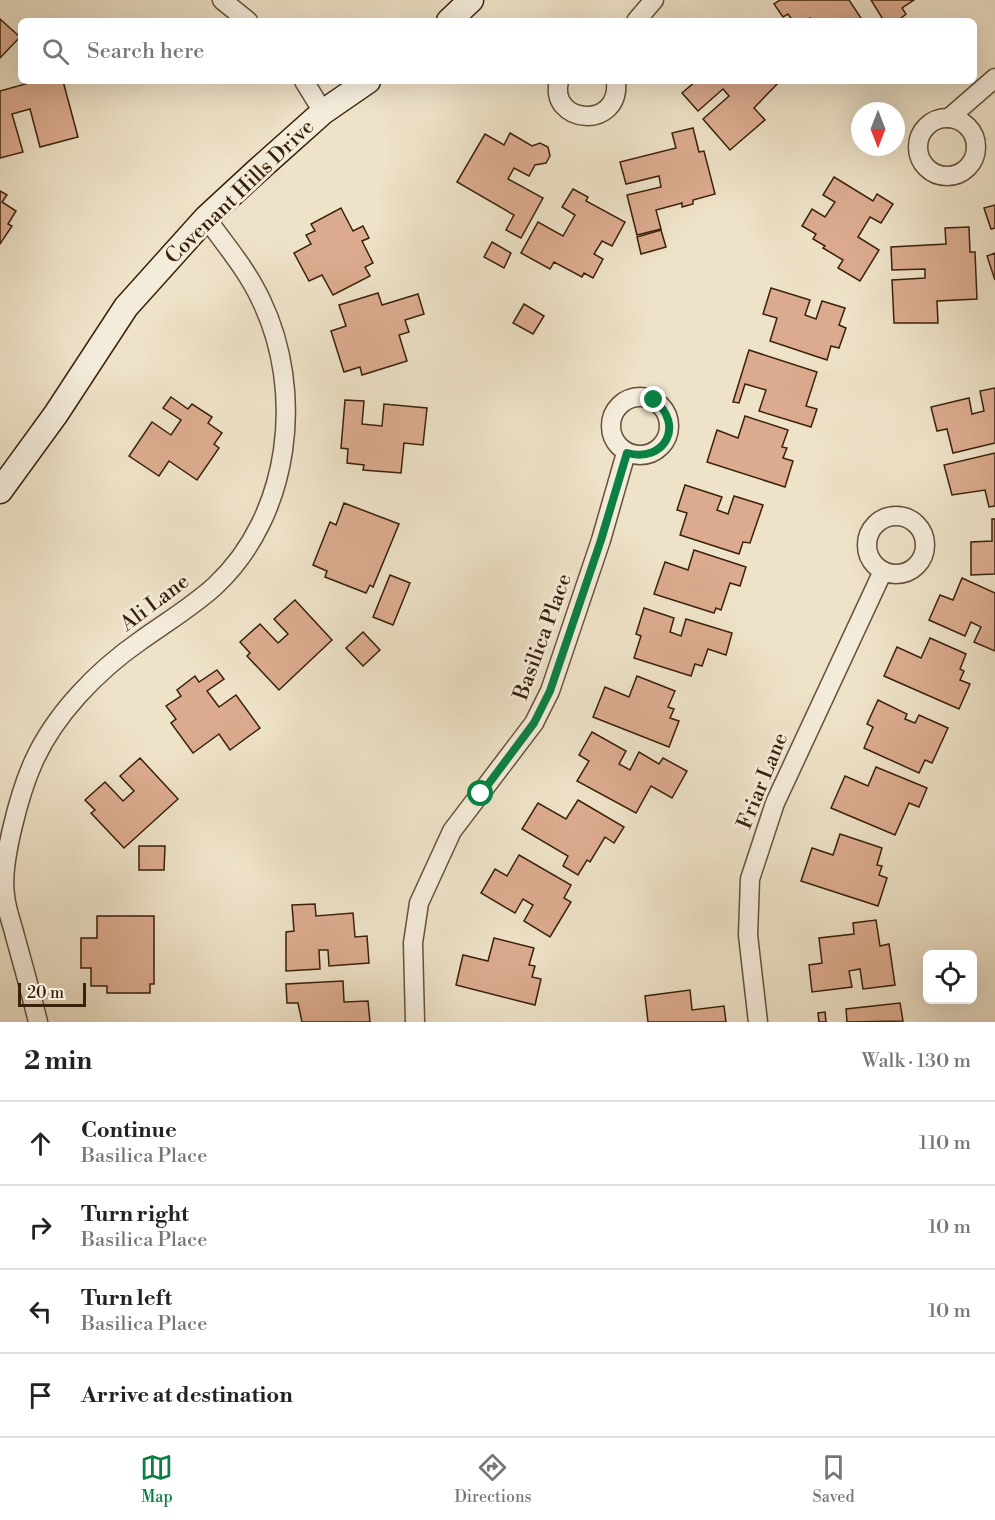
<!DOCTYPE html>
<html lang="en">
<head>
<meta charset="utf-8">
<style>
	:root { --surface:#fff; --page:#f2f2f2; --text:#222; --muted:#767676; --line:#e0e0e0; --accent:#0b8043 }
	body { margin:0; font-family:"Libre Bodoni",serif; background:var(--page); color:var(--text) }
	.controls { position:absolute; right:18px; bottom:18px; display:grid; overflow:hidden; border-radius:9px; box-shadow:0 6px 24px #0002 }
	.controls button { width:54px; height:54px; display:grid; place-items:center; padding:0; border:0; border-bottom:2px solid var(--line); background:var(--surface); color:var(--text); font:30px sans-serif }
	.compass { position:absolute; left:851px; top:102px; width:54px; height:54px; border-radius:50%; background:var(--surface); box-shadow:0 6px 24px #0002; rotate:180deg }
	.scale { position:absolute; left:18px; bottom:15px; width:68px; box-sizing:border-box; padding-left:6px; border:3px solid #3a210a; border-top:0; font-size:16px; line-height:21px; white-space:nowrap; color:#3a210a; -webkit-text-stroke:4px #f4ecdb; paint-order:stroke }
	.stop { position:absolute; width:18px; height:18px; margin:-14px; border:4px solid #0b8043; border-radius:50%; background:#fff }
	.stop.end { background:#0b8043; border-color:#fff; box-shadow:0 2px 6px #0008 }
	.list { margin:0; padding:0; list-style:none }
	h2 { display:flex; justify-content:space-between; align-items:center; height:78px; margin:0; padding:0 24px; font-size:26px }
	h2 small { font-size:20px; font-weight:400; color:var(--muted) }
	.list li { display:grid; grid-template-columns:39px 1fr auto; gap:18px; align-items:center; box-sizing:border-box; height:84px; padding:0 24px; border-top:2px solid var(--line) }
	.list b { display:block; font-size:22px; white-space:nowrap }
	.list p { margin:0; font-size:20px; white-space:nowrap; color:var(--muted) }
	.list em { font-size:20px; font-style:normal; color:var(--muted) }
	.icon { flex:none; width:33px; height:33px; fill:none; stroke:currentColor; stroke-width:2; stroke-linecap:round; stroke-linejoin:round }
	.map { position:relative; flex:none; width:995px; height:1022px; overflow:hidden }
	.search { position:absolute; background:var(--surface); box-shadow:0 6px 24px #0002; left:18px; right:18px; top:18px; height:66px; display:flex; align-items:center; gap:15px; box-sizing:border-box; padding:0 21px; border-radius:9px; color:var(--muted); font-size:22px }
	.sheet { height:414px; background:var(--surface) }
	nav { display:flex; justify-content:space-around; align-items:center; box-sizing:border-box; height:84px; border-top:2px solid var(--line); background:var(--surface); font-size:16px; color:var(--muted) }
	nav a { display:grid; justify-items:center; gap:3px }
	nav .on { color:var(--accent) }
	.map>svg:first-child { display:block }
</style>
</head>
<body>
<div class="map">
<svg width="995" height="1022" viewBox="0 0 995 1022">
	<rect width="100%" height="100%" fill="#eee2c8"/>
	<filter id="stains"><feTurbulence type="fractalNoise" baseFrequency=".00333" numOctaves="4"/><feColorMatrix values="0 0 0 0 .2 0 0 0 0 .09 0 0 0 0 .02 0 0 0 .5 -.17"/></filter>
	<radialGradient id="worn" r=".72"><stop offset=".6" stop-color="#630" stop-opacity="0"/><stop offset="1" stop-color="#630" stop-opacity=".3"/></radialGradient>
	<g fill="#dcab8f" stroke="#3a210a" stroke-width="1.5">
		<path d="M780 0H849L863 21H812L810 18 805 21H793L788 14 783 17 774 4Z"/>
		<path d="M871 0H914L902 8 906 14 900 19 901 21H884Z"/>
		<path d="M0 19 20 37 0 58Z"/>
		<path d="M36 81H63L78 137 40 147 30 109 12 114 23 152 0 158V91Z"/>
		<path d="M696 81H780L754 108 765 120 730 150 703 119 729 96 723 89 698 111 682 93Z"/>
		<path d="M693 128 699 152 704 151 715 194 693 200V204L682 207V203L656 210 661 229 637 235 627 195 661 187 659 176 626 184 620 162 676 148 672 133Z"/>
		<path d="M510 133 532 146 540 143 548 147 550 156 546 163 535 165 529 176 514 168 508 179 543 198 521 238 506 230 514 215 457 182 485 134 504 145Z"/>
		<path d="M834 177 873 201 877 194 893 204 881 223 870 217 858 237 879 250 860 281 838 268 843 260 823 248 825 246 813 239 816 234 802 226 812 209 825 217 835 202 823 195Z"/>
		<path d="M573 189 588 197 586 201 625 222 612 246 602 241 594 254 603 259 593 278 584 273 582 277 554 262 550 269 521 253 538 222 563 236 575 215 562 207Z"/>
		<path d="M0 191 7 195 2 202 16 211 8 224 12 226 0 244Z"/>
		<path d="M995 205V228L991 229 984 208Z"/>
		<path d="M341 208 353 231 363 226 369 238 362 241 373 263 365 267 370 276 333 295 322 275 309 281 294 253 311 244 306 235 315 231 311 224Z"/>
		<path d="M969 227 970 252H975L977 299 937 301 938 323H894L892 280 925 278V269L892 270 891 247 946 244 945 228Z"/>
		<path d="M661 230 666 247 641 254 637 237Z"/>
		<path d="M492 242 511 253 504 268 484 257Z"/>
		<path d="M995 253V280L987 256Z"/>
		<path d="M771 288 810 300 805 315 816 319 822 301 845 308 839 325 846 328 839 348 831 346 827 360 770 341 777 318 763 314Z"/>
		<path d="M378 293 382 305 418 294 424 314 405 320 409 332 399 335 407 361 362 375 360 367 344 372 331 331 346 326 339 305Z"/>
		<path d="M524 304 544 316 533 334 513 323Z"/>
		<path d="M749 350 817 372 806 406 817 409 811 427 759 411 766 390 745 384 739 403 733 402Z"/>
		<path d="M995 388V443L953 453 947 429 937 431 931 407 969 398 972 414 984 411 980 391Z"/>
		<path d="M171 397 188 409 192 404 212 417 208 423 222 433 214 444 219 448 197 480 169 461 159 476 129 456 152 422 171 435 181 420 163 408Z"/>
		<path d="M345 400 364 401 362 424 382 426 384 404 427 408 423 445 404 443 401 473 363 470 364 465 347 463 348 449 341 448Z"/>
		<path d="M745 416 788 430 782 447 787 448 783 458 793 461 785 487 707 462 717 430 738 438Z"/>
		<path d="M995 453V506L989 507 985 490 952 495 944 465Z"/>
		<path d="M685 485 722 497 717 510 728 514 734 496 763 505 750 543 743 542 739 554 680 535 687 513 677 510Z"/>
		<path d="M344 503 399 524 373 587 370 585 366 593 325 577 327 571 313 565 330 522 336 525Z"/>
		<path d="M992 519H995V574L971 575V542L992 541Z"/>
		<path d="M694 550 746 567 740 586 730 583 721 610 716 608 714 613 654 594 665 562 688 570Z"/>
		<path d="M390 575 410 583 393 625 373 617Z"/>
		<path d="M962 578 995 593V651L974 642 981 627 971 622 965 636 929 620 940 595 953 600Z"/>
		<path d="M295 600 332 640 279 690 247 656 250 653 240 642 260 624 278 643 288 634 274 619Z"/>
		<path d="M644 608 674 618 670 632 681 636 686 619 732 633 726 655 708 649 702 666 695 664 691 676 634 658 641 636 636 634Z"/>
		<path d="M363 632 380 650 363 666 346 648Z"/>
		<path d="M930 638 966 654 960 669 964 671 960 680 970 684 959 709 884 676 897 647 921 658Z"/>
		<path d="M217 670 224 679 207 691 219 707 236 695 260 728 230 750 219 734 193 753 171 723 176 719 166 706 181 696 177 690 195 676 199 682Z"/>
		<path d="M637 676 675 691 668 707 674 709 670 718 679 721 669 747 593 717 605 687 629 697Z"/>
		<path d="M878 700 907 714 905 719 915 723 919 715 948 728 932 763 925 760 919 773 864 748 873 727 867 724Z"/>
		<path d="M592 732 626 751 619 764 630 770 639 752 659 764 663 758 687 771 672 798 651 786 636 813 577 781 589 761 579 755Z"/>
		<path d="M140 758 178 799 124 848 91 813 95 810 85 800 105 782 123 801 134 791 120 776Z"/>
		<path d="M876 767 927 788 919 807 909 803 895 835 831 808 845 776 868 786Z"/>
		<path d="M578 800 624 827 614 843 605 837 590 862 587 860 578 875 563 866 568 856 522 829 538 803 566 819Z"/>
		<path d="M840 834 882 848 877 865 882 866 879 875 887 878 878 906 801 881 812 848 833 855Z"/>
		<path d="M139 846H165L164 870H139Z"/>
		<path d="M519 855 571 885 564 898 571 902 550 937 524 921 533 905 523 899 515 913 481 893 495 869 507 876Z"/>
		<path d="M315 904 316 916 353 913 355 937 367 936 369 963 329 966 328 950H319L320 969 286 971V932L294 931 292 905Z"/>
		<path d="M97 916H154V984H150V993H107V986H91V968H81V938H97Z"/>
		<path d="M876 920 880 946 889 944 895 985 863 989 860 969 849 971 852 987 812 992 809 965 822 963 819 938 854 934 853 923Z"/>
		<path d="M494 938 534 948 529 965 535 966 532 977 541 979 535 1005 456 985 463 955 488 961Z"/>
		<path d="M343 981 344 1002 368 1001 370 1022H302L298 1003H287L286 984Z"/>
		<path d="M690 990 692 1010 724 1006 726 1022H648L645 996Z"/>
		<path d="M900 1003 903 1021 847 1022 846 1009Z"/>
		<path d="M825 1012 826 1022H819L818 1013Z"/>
	</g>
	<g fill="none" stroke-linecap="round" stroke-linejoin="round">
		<g stroke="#67513a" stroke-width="21">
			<g id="street">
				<path d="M222 0 248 21"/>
				<path d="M636 21 654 0"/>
				<path d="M304 81 323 112"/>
				<path d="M559 81C548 124 621 131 616 81"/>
				<circle cx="947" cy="147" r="29"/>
				<path d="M949 118 995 78"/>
				<circle cx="640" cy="426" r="29"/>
				<circle cx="896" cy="545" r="29"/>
				<path d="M38 1022C31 993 23 965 15 936 12 923 6 909 5 895 0 864 20 792 33 763 54 715 97 671 140 641 165 623 192 607 215 586 291 515 305 391 261 300 247 270 225 244 206 218"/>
				<path d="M415 1022 413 943 419 903 452 831 534 723 550 691 601 540 626 453"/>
				<path d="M758 1022 748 935 750 879 775 803 883 571"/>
			</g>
		</g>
		<g stroke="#3a210a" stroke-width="27">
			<g id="secondary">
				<path d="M449 21 471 0"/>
				<path d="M0 491 56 414 126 307 206 218 258 170 323 112 368 81"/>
			</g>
		</g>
		<use href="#street" stroke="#f4ecdb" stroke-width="18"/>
		<use href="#secondary" stroke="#f4ecdb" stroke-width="24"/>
	</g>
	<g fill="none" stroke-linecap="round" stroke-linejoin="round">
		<path stroke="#0b8043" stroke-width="8" d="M481 794 534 723 550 691 601 540 627 453C665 463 685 425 654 400"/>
	</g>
	<g text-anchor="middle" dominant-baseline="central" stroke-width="6" stroke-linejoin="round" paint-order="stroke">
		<g font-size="21" fill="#3a210a" stroke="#f4ecdb">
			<text transform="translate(240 192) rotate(-44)">Covenant Hills Drive</text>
			<text transform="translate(155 603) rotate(-37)">Ali Lane</text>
			<text transform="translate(543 637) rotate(-70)">Basilica Place</text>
			<text transform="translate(763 781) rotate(-68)">Friar Lane</text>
		</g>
	</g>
	<rect width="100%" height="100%" filter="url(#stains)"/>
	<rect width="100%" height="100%" fill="url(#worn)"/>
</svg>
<div class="controls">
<button><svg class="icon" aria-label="locate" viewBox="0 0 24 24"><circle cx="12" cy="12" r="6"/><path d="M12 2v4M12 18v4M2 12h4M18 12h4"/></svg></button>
</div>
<svg class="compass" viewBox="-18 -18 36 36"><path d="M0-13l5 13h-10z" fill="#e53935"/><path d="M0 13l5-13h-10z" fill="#767676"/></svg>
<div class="scale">20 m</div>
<div class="stop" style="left:481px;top:794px"></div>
<div class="stop end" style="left:654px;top:400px"></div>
<div class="search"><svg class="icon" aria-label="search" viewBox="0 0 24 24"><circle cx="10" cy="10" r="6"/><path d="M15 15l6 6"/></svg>Search here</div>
</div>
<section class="sheet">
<h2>2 min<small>Walk · 130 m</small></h2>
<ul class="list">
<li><svg class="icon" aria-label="ahead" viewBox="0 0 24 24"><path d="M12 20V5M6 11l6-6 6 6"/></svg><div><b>Continue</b><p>Basilica Place</p></div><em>110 m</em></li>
<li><svg class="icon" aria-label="right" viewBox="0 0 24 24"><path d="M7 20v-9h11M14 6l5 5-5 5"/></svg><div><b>Turn right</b><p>Basilica Place</p></div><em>10 m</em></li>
<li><svg class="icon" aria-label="left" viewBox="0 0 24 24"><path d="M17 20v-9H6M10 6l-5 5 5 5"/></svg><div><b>Turn left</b><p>Basilica Place</p></div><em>10 m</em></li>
<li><svg class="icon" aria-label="arrive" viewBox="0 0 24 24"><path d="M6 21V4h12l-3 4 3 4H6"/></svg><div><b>Arrive at destination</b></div></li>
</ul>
</section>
<nav>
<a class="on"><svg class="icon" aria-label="map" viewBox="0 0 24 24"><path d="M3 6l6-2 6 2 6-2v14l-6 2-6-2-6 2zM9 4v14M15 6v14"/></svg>Map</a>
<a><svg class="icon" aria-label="directions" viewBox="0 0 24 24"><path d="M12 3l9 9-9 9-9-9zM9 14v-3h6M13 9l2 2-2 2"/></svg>Directions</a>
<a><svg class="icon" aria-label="saved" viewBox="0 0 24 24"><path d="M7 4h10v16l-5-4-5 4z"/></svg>Saved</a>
</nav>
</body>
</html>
